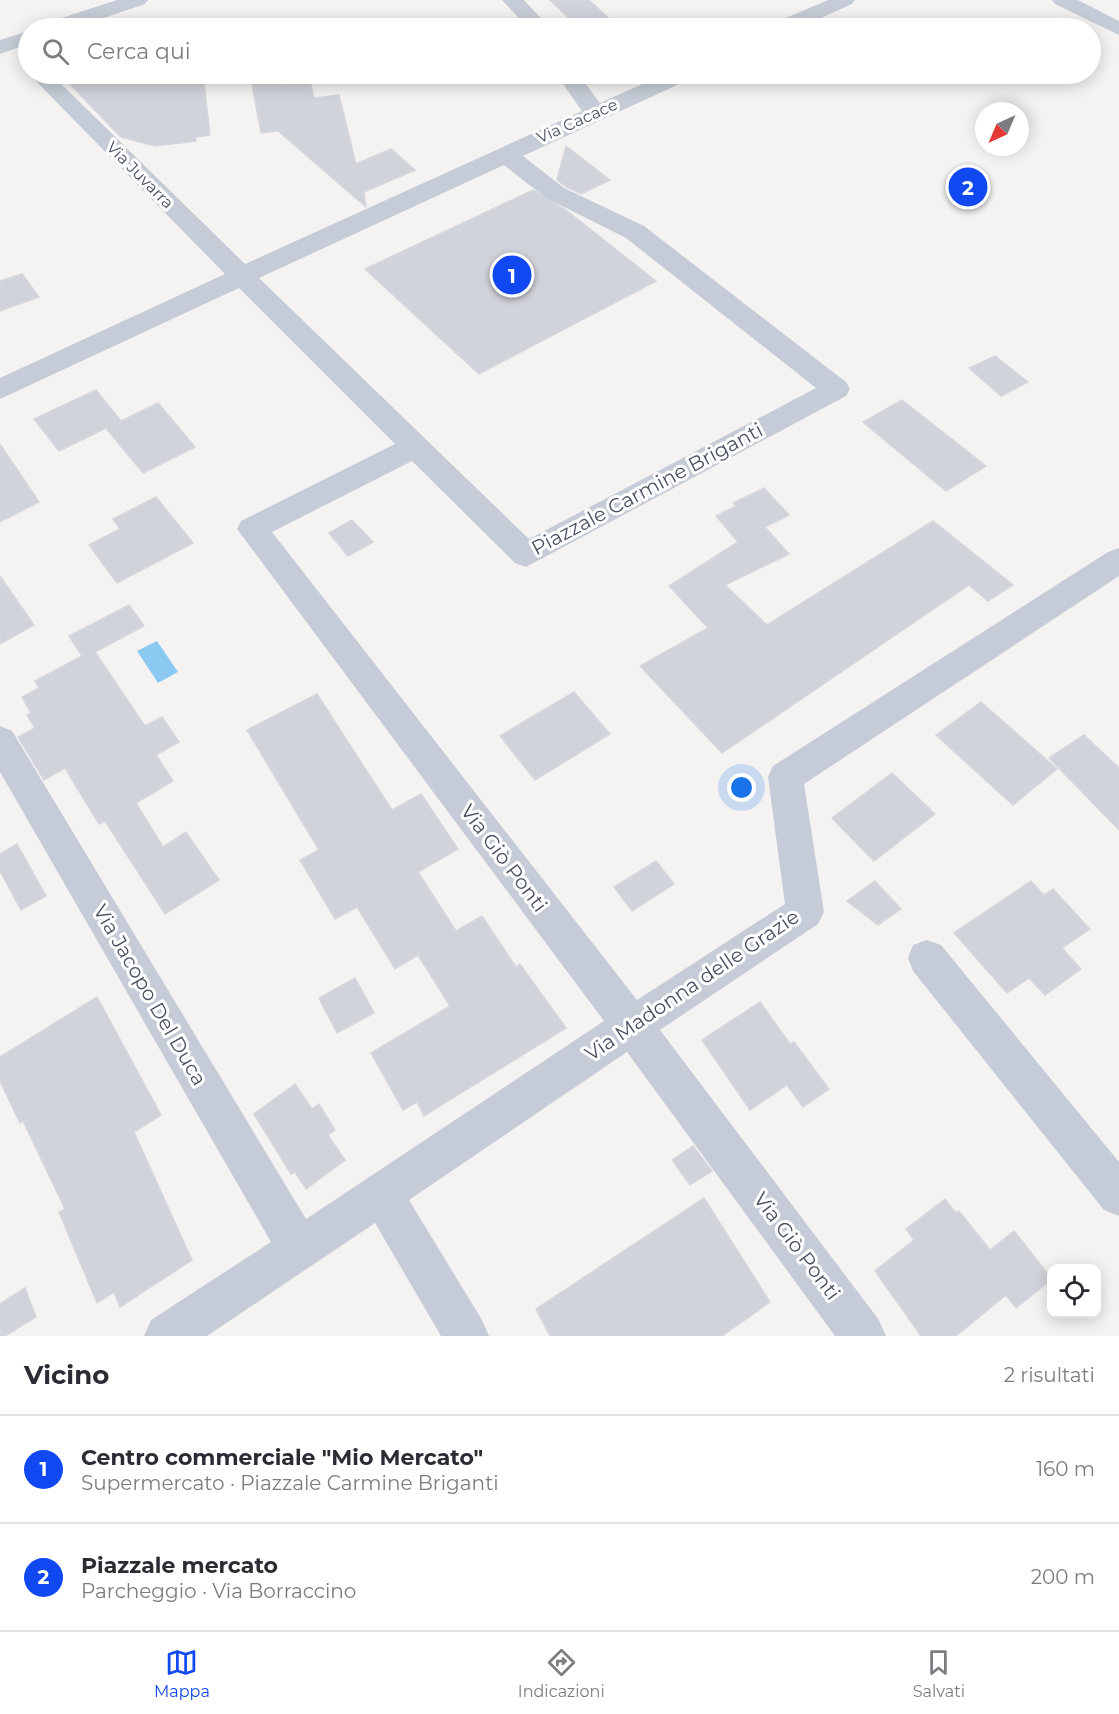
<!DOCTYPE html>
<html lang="it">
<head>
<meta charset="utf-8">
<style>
	:root { --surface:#fff; --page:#f2f2f3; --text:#2b2b33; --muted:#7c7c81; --line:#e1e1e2; --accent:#1048f1 }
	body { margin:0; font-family:Montserrat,sans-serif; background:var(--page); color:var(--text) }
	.controls { position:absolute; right:18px; bottom:18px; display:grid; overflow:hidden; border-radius:12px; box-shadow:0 3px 15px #0003 }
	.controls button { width:54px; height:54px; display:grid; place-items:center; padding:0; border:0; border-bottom:2px solid var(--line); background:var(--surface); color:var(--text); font:30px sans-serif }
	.compass { position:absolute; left:975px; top:102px; width:54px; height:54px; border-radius:50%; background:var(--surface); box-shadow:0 3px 15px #0003; rotate:224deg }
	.you { position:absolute; left:742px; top:788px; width:21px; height:21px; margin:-15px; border:4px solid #fff; border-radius:50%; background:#1a73e8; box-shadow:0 0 0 9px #1a73e833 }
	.badge { display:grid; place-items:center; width:39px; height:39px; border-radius:50%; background:var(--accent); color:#fff; font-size:20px; font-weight:700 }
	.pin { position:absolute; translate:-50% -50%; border:3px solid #fff; box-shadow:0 2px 6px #0006 }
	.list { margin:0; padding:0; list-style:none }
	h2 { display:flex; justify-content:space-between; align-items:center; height:78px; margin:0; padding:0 24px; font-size:26px }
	h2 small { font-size:20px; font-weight:400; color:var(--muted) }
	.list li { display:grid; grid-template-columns:39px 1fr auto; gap:18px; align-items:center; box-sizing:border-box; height:108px; padding:0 24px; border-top:2px solid var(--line) }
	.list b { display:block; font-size:22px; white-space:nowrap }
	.list p { margin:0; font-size:20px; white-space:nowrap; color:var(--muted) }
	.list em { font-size:20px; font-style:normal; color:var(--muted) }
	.icon { flex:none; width:33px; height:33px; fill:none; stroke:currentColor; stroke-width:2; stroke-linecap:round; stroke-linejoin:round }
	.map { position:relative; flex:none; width:1119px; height:1336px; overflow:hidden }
	.search { position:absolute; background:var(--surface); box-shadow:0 3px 15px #0003; left:18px; right:18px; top:18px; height:66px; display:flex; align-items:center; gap:15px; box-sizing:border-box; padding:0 21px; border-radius:33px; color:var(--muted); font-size:22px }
	.sheet { height:294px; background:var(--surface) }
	nav { display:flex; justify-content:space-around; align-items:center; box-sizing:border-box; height:84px; border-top:2px solid var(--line); background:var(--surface); font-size:16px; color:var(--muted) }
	nav a { display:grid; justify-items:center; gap:3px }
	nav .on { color:var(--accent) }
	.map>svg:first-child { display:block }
</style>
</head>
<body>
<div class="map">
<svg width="1119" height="1336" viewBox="0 0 1119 1336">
	<rect width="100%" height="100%" fill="#f5f3f2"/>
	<path fill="#8bc9f2" d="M157 641 178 672 158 683 137 651Z"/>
	<g fill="#d1d3da" stroke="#d6d7de" stroke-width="1.5">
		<path d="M550 0H589L619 28H574L571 25 575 24Z"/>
		<path d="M60 74H203L210 135 195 137 196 141 155 146 121 137Z"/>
		<path d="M250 74H286L287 84 310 81 314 98 339 95 356 164 391 149 415 170 364 192 366 207 278 131 261 133Z"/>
		<path d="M566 146 610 180 581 194 565 186 557 180Z"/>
		<path d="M533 190 566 210 656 281 479 374 365 269Z"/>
		<path d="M22 274 39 297 0 311V281Z"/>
		<path d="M995 356 1028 382 1001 396 969 368Z"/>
		<path d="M96 390 121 421 158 403 195 447 143 473 106 428 59 451 34 419Z"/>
		<path d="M902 400 986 466 946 491 863 422Z"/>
		<path d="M0 444 39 502 0 522Z"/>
		<path d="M764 488 789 515 765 527 789 554 725 585 767 625 933 521 1013 585 988 601 969 585 722 753 640 666 708 628 669 586 738 542 716 516 736 506 733 503Z"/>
		<path d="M156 497 193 543 117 583 89 545 120 529 113 519Z"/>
		<path d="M352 520 373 542 348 556 329 533Z"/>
		<path d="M0 576 34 625 0 644Z"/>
		<path d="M129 605 144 626 95 652 145 726 162 717 179 742 156 755 173 781 136 803 163 847 186 832 219 880 165 914 105 821 99 824 65 768 44 780 18 737 35 728 27 715 31 713 22 697 39 688 35 681 82 656 69 636Z"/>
		<path d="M574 692 610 734 535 780 500 736Z"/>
		<path d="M317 694 392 810 421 794 458 849 418 872 456 931 482 916 516 967 520 964 566 1028 424 1116 417 1102 403 1110 371 1053 450 1006 418 955 395 969 357 907 335 919 300 860 319 850 247 730Z"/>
		<path d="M981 702 1057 769 1013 805 936 735Z"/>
		<path d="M1084 735 1119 768V830L1049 758Z"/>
		<path d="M892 773 935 814 874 861 832 818Z"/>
		<path d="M17 844 46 896 21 910 0 871V854Z"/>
		<path d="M656 861 674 884 632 911 614 887Z"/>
		<path d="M875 881 901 909 878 925 847 901Z"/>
		<path d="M1031 881 1044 895 1053 889 1090 929 1062 948 1081 969 1045 995 1029 978 1007 993 954 933Z"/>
		<path d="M355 978 374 1013 337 1033 319 998Z"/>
		<path d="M97 997 161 1115 134 1132 192 1260 120 1307 114 1292 97 1303 59 1212 65 1209 23 1121 20 1123 0 1081V1057Z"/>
		<path d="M760 1002 790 1044 794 1042 829 1089 803 1107 787 1085 750 1110 702 1040Z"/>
		<path d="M295 1084 312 1109 319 1104 335 1130 328 1135 345 1160 306 1189 295 1172 291 1174 254 1114Z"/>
		<path d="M693 1146 712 1171 690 1185 672 1160Z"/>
		<path d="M704 1198 770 1302 722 1336H550L536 1309Z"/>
		<path d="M945 1199 956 1213 959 1211 990 1250 1014 1231 1052 1279 1016 1308 1006 1295 956 1336H921L875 1271 914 1240 906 1229Z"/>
		<path d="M25 1288 36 1317 5 1336H0V1304Z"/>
	</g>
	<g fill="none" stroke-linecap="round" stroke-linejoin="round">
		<g fill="#c6ccd7" fill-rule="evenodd">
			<path d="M117 0H148L145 4 74 28H43L46 23Z"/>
			<path d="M502 0H524L550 28H528Z"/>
			<path d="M828 0H855L852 4 799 28H771L774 23Z"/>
			<path d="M1052 0H1078L1119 21V35L1055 4Z"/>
			<path d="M28 31V44L0 54V40Z"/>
			<path d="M28 73 51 74 245 264 582 111 556 74H578L600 103 665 74H693L690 79 523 156 564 188 644 226 846 382 850 389 846 396 526 567 515 563 412 461 272 532 637 1000 785 904 768 777 773 766 1108 552 1119 548V576L804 784 824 912 818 924 660 1030 879 1320 886 1336H835L627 1052 409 1200 482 1320 489 1336H441L375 1223 207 1336H144L151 1320 271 1242 0 772V726L12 731 306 1219 604 1021 237 529 241 521 395 444 239 288 0 399V378L225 274ZM504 165 546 198 626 238 816 388 529 539 259 278Z"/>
			<path d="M927 940 941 945 1119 1162V1216L1104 1210 913 971 908 958 913 945Z"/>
		</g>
	</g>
	<g text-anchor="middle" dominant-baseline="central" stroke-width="6" stroke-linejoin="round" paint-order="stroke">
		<g font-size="16" fill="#495161" stroke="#fff">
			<text transform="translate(577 121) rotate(-24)">Via Cacace</text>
			<text transform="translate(140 175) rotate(45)">Via Juvarra</text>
		</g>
		<g font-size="20" fill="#495161" stroke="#fff">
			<text transform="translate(647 489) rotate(-28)">Piazzale Carmine Briganti</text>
			<text transform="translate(504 858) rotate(53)">Via Giò Ponti</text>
			<text transform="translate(692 985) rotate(-34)">Via Madonna delle Grazie</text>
			<text transform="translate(150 995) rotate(60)">Via Jacopo Del Duca</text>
			<text transform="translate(797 1246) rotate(53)">Via Giò Ponti</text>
		</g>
	</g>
</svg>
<div class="controls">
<button><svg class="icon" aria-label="locate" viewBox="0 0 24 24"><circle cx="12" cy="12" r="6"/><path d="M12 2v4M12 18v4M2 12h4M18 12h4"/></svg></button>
</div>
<svg class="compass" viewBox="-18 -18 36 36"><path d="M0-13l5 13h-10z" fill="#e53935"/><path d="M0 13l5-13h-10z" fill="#7c7c81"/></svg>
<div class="you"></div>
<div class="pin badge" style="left:512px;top:275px">1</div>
<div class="pin badge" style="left:968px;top:187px">2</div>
<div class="search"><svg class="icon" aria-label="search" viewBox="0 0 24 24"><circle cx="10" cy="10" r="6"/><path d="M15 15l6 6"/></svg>Cerca qui</div>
</div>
<section class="sheet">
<h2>Vicino<small>2 risultati</small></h2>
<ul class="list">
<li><span class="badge">1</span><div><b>Centro commerciale &quot;Mio Mercato&quot;</b><p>Supermercato · Piazzale Carmine Briganti</p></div><em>160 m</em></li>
<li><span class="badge">2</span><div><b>Piazzale mercato</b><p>Parcheggio · Via Borraccino</p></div><em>200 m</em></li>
</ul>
</section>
<nav>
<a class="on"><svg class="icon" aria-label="map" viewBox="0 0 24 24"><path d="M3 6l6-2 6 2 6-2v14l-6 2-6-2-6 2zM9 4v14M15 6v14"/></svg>Mappa</a>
<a><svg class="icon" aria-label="directions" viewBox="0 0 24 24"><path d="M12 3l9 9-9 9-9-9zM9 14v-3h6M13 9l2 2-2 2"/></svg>Indicazioni</a>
<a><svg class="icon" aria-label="saved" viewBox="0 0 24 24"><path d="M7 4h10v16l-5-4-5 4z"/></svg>Salvati</a>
</nav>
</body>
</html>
